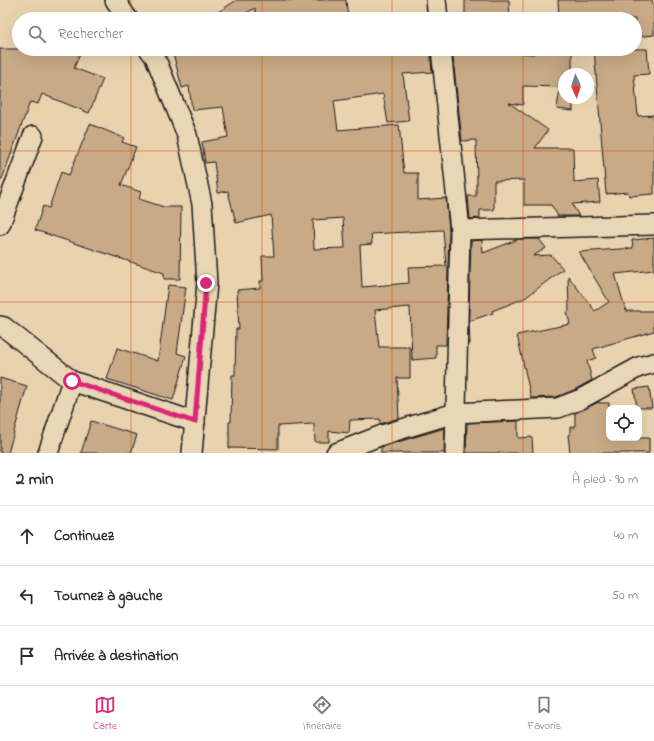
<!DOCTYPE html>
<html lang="fr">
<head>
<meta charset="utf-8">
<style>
	:root { --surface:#fff; --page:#f7f7f7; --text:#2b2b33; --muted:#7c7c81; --line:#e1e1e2; --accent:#db2777 }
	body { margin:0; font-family:"Indie Flower",sans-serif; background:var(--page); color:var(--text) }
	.controls { position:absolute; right:12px; bottom:12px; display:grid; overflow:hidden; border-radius:8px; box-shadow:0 4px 16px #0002 }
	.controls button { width:36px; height:36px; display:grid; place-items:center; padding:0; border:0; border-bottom:1px solid var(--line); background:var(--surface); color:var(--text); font:20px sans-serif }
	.compass { position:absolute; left:558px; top:68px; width:36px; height:36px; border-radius:50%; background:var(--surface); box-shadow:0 4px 16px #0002; rotate:177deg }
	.stop { position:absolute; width:12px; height:12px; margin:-9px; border:3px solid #db2777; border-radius:50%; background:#fff }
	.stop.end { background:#db2777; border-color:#fff; box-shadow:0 1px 4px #0008 }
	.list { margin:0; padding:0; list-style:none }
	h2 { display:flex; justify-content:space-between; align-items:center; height:52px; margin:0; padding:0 16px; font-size:17px }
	h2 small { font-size:13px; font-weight:400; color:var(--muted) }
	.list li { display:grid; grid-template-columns:26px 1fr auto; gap:12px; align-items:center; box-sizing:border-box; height:60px; padding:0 16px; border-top:1px solid var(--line) }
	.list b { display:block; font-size:15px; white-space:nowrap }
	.list em { font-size:13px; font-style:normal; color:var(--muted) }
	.icon { flex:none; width:22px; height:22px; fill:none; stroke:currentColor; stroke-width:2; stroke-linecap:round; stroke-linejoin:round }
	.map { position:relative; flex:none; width:654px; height:453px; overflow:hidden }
	.search { position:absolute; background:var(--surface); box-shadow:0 4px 16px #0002; left:12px; right:12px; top:12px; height:44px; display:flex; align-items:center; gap:10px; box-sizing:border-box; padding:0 14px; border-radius:22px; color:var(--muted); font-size:15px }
	.sheet { height:232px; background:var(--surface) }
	nav { display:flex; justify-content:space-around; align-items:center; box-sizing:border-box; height:56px; border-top:1px solid var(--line); background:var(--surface); font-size:11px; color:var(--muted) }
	nav a { display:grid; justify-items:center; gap:2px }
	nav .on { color:var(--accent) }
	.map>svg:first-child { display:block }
</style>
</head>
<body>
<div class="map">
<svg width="654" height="453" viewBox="0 0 654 453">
	<rect width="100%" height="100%" fill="#e9d3af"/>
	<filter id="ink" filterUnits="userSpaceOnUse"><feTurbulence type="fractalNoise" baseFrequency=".025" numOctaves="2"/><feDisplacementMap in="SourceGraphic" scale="8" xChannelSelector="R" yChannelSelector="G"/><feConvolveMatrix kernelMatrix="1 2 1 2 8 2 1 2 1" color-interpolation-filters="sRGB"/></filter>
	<g filter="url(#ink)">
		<g fill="#c9aa87" stroke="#1c1c1c" fill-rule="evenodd">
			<path d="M237 0H346L348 19H256L255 8 236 19H207Z"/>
			<path d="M465 0H509L510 19H465Z"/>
			<path d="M558 0H652L654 10V35L635 37V19H559Z"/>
			<path d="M0 49H82L74 68 103 79 89 113 42 94 38 104 30 102 2 179H0Z"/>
			<path d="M172 49H430L432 72 403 74 409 121 388 123 383 94 334 101 338 130 399 125 404 173H418V200L446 198 449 230 446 345H436V358L412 360 410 307 375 310 379 347H410V378H397L399 418 380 424V419L350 420 349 433 329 431V442H315L314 424 278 426V449L229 448V422H231L232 375H235L236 329H239L237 290 260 288V281H263L262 256H274L271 215 236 223 228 191 218 193 214 162 205 163 202 142 228 137 223 107 192 110 189 86 182 88ZM343 218 345 248 314 249 313 220ZM443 230 446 266 408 267 409 283 362 287 360 245 372 244 371 234Z"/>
			<path d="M452 49H492V52L534 54V49H572V74H564V98H573V111L557 109 560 87 523 86V105L509 103 548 130 535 148H573L574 182 598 180 600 202 572 204 579 216H558L551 205H524V180L494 181V210H480V218L470 219 468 196H476V184H477L476 140 462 141Z"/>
			<path d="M594 49H647L649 74 634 75 638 116 654 115V194L629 196 628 192 606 194Z"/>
			<path d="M90 124 124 138 122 142 136 147 121 185 141 192 139 199 164 207H181L180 279H164V273L35 230 43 206 49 208 61 172 69 175Z"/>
			<path d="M654 238V270L615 274 626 311H654V331L593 349 596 358 587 361 592 380 574 390 556 397 531 398 517 335 570 324 567 312 569 311 568 276 595 311 609 302 579 252 633 248 632 240Z"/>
			<path d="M519 239H539L546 248 533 256 551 255 563 269 525 298 492 311 493 313 469 321 470 344H468L471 241 482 240 483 253Z"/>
			<path d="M168 285 186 287 177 353 186 356 173 400 107 379 117 348 158 361Z"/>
			<path d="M0 378 27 386 8 453H0Z"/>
			<path d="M649 387 652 408H637L634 389Z"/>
			<path d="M599 402V403H609V438H649V453H570L568 435 570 434V427H575V413Z"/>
			<path d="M91 421 137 435 131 453H81Z"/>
			<path d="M518 421V438L532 437 533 453H466L467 423Z"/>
			<path d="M445 428 444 453H381V447Z"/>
		</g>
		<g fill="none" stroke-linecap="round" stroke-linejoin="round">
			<g stroke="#1c1c1c" stroke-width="22">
				<g id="street">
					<path d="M115 0 128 19"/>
					<path d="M436 0 438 19"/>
					<path d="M149 49 155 57 187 135 202 204 207 283 192 453"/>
					<path d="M441 49 460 230 455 453"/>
					<path d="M0 225 33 136"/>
					<path d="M460 230 654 225"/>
					<path d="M0 326 4 327 72 381 195 422"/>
					<path d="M48 453 72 381"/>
					<path d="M336 453 382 435 455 413 558 408 579 400 639 367 654 363"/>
				</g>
			</g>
			<use href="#street" stroke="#e9d6b4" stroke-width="19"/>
		</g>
	</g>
	<g fill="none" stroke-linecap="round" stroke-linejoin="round" filter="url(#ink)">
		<path stroke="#db2777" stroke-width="5" d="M72 381 195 422 206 283"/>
	</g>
	<path fill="none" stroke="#c9500e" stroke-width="1" stroke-opacity="0.55" d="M131 0V19M262 0V19M392 0V19M523 0V19M131 49V453M262 49V453M392 49V453M523 49V453M0 151H654M0 302H654"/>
</svg>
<div class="controls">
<button><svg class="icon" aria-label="locate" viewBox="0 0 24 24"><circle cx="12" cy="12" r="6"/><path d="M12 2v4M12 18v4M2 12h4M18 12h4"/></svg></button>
</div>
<svg class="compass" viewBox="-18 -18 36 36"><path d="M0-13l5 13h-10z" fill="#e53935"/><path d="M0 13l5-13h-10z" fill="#7c7c81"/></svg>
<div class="stop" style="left:72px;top:381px"></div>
<div class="stop end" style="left:206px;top:283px"></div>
<div class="search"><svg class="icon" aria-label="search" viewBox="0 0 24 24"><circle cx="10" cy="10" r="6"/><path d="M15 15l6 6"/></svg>Rechercher</div>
</div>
<section class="sheet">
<h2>2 min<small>À pied · 90 m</small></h2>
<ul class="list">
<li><svg class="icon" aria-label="ahead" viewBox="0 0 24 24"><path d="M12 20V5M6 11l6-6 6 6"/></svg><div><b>Continuez</b></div><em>40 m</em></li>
<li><svg class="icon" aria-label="left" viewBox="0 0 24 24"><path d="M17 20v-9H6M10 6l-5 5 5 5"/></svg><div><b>Tournez à gauche</b></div><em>50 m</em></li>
<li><svg class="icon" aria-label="arrive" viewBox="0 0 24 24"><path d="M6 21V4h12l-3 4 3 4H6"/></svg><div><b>Arrivée à destination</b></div></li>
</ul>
</section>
<nav>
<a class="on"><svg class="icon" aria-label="map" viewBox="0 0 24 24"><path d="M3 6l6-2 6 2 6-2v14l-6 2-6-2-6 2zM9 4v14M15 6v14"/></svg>Carte</a>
<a><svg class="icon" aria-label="directions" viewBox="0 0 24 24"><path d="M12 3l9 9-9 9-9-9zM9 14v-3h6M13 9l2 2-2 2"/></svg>Itinéraire</a>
<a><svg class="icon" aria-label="saved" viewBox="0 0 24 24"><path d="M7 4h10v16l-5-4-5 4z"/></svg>Favoris</a>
</nav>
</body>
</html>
